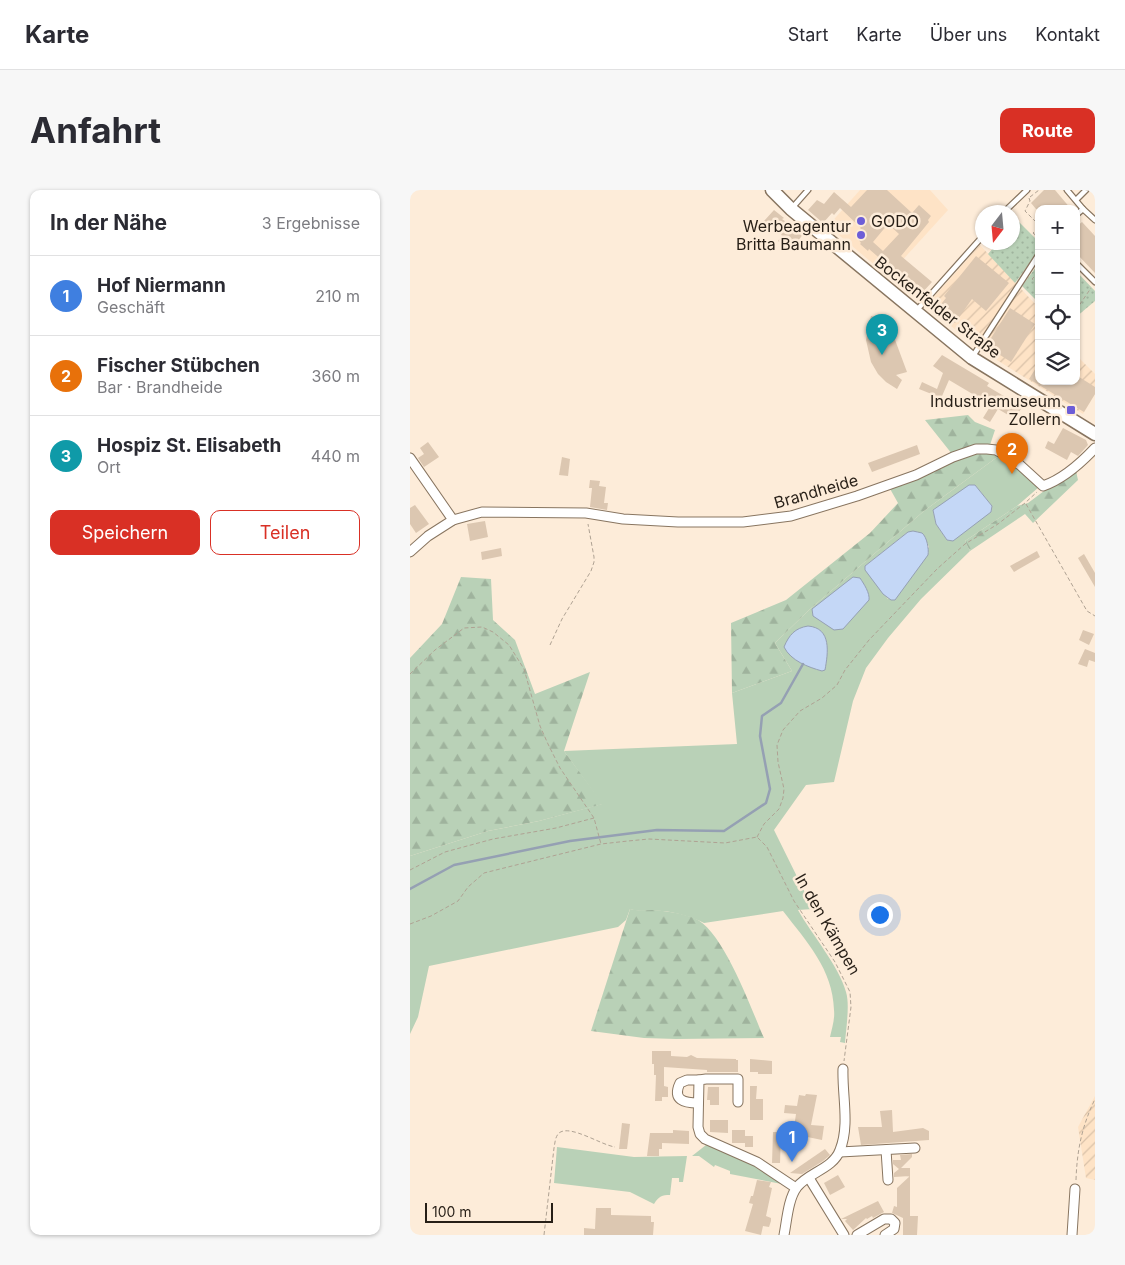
<!DOCTYPE html>
<html lang="de">
<head>
<meta charset="utf-8">
<style>
	:root { --surface:#fff; --page:#f7f7f7; --text:#2b2b33; --muted:#7c7c81; --line:#e1e1e2; --accent:#d93025 }
	body { margin:0; font-family:Inter,sans-serif; background:var(--page); color:var(--text) }
	.controls { position:absolute; right:15px; top:15px; display:grid; overflow:hidden; border-radius:10px; box-shadow:0 1px 4px #0004 }
	.controls button { width:45px; height:45px; display:grid; place-items:center; padding:0; border:0; border-bottom:1px solid var(--line); background:var(--surface); color:var(--text); font:25px sans-serif }
	.compass { position:absolute; left:565px; top:15px; width:45px; height:45px; border-radius:50%; background:var(--surface); box-shadow:0 1px 4px #0004; rotate:196deg }
	.scale { position:absolute; left:15px; bottom:12px; width:128px; box-sizing:border-box; padding-left:5px; border:2px solid #271f17; border-top:0; font-size:14px; line-height:18px; white-space:nowrap; color:#271f17; -webkit-text-stroke:4px #fdecd9; paint-order:stroke }
	.you { position:absolute; left:469px; top:724px; width:18px; height:18px; margin:-12px; border:4px solid #fff; border-radius:50%; background:#1a73e8; box-shadow:0 0 0 8px #1a73e833 }
	.badge { display:grid; place-items:center; width:32px; height:32px; border-radius:50%; background:var(--accent); color:#fff; font-size:16px; font-weight:700 }
	.pin { position:absolute; translate:-50% -41px; filter:drop-shadow(0 1px 2px #0008) }
	.pin::after { content:''; position:absolute; top:26px; width:18px; height:15px; background:inherit; clip-path:polygon(0 0,100% 0,50% 100%) }
	.list { margin:0; padding:0; list-style:none }
	h2 { display:flex; justify-content:space-between; align-items:center; height:65px; margin:0; padding:0 20px; font-size:21px }
	h2 small { font-size:16px; font-weight:400; color:var(--muted) }
	.list li { display:grid; grid-template-columns:32px 1fr auto; gap:15px; align-items:center; box-sizing:border-box; height:80px; padding:0 20px; border-top:1px solid var(--line) }
	.list b { display:block; font-size:19px; white-space:nowrap }
	.list p { margin:0; font-size:16px; white-space:nowrap; color:var(--muted) }
	.list em { font-size:16px; font-style:normal; color:var(--muted) }
	.actions { display:flex; gap:10px; padding:15px 20px }
	.actions a { flex:1; padding:11px 0; border:1px solid var(--accent); border-radius:10px; text-align:center; font-size:18px; color:var(--accent) }
	.actions .main { background:var(--accent); color:#fff }
	.icon { flex:none; width:28px; height:28px; fill:none; stroke:currentColor; stroke-width:2; stroke-linecap:round; stroke-linejoin:round }
	.map { position:relative; flex:none; width:685px; height:1045px; overflow:hidden; border-radius:10px }
	header { display:flex; align-items:center; gap:30px; box-sizing:border-box; height:70px; padding:0 25px; background:var(--surface); border-bottom:1px solid var(--line) }
	header strong { font-size:24px }
	nav { display:flex; gap:28px; margin-inline-start:auto; font-size:18px }
	.intro { display:flex; align-items:center; justify-content:space-between; box-sizing:border-box; height:120px; padding:0 30px }
	h1 { margin:0; font-size:35px }
	.button { padding:12px 22px; border-radius:10px; background:var(--accent); color:#fff; font-size:18px; font-weight:700 }
	main { display:flex; gap:30px; padding:0 30px }
	aside { flex:1; background:var(--surface); border-radius:10px; box-shadow:0 1px 4px #0004 }
	.map>svg:first-child { display:block }
</style>
</head>
<body>
<header>
<strong>Karte</strong>
<nav><a>Start</a><a>Karte</a><a>Über uns</a><a>Kontakt</a></nav>
</header>
<div class="intro"><h1>Anfahrt</h1><a class="button">Route</a></div>
<main>
<aside>
<h2>In der Nähe<small>3 Ergebnisse</small></h2>
<ul class="list">
<li><span class="badge" style="background:#3f7fe0">1</span><div><b>Hof Niermann</b><p>Geschäft</p></div><em>210 m</em></li>
<li><span class="badge" style="background:#e8710a">2</span><div><b>Fischer Stübchen</b><p>Bar · Brandheide</p></div><em>360 m</em></li>
<li><span class="badge" style="background:#0f9aa8">3</span><div><b>Hospiz St. Elisabeth</b><p>Ort</p></div><em>440 m</em></li>
</ul>
<div class="actions"><a class="main">Speichern</a><a>Teilen</a></div>
</aside>
<div class="map">
<svg width="685" height="1045" viewBox="0 0 685 1045">
	<defs>
		<pattern id="industrial-furrows" width="10" height="10" patternUnits="userSpaceOnUse" patternTransform="scale(1.25)"><rect width="10" height="10" fill="#fee3c6"/><path d="M-1 1l2-2M0 10L10 0M9 11l2-2" fill="none" stroke="#dac2a9"/></pattern>
		<pattern id="forest-firs" width="22" height="20" patternUnits="userSpaceOnUse" patternTransform="scale(1.25)"><rect width="22" height="20" fill="#b9d1b7"/><path d="M5 1l3.5 6h-7zM16 11l3.5 6h-7z" fill="#9fb39d"/></pattern>
		<pattern id="park-dots" width="8" height="8" patternUnits="userSpaceOnUse" patternTransform="scale(1.25)"><rect width="8" height="8" fill="#b9d1b7"/><path d="M2 2h.1M6 6h.1" fill="none" stroke="#9fb39d" stroke-width="1.8" stroke-linecap="round"/></pattern>
	</defs>
	<rect width="100%" height="100%" fill="#fdecd9"/>
	<path fill="#fee3c6" d="M450 0H520L538 20 478 86 418 36Z"/>
	<g fill="url(#industrial-furrows)">
		<path d="M570 55 629 118V191H666V165L685 184V204L673 224 571 160 516 116Z"/>
		<path d="M685 906V990L676 988 668 937Z"/>
	</g>
	<g fill="#b9d1b7" fill-rule="evenodd">
		<path d="M590 265 607 276 629 297 607 316 555 351 560 361 511 409 478 448 456 478 443 511 424 592 396 595 364 640 403 719 388 720C402 745 429 776 436 802 440 815 436 838 435 853L430 852 431 847H420C422 838 425 829 424 820 423 779 396 751 373 721L294 733C282 727 266 722 252 721 241 720 230 722 220 719L216 730 208 737 19 776 8 827 0 844V666L78 641 129 631 192 614 154 561 327 554 322 503 382 481 365 453 399 420 514 321ZM565 295 582 316 581 322 537 350 526 334 523 320ZM498 342 514 346 519 357 478 409 456 380 455 376Z"/>
		<path d="M299 954 347 977 372 992V994L320 984V981L305 975 304 977 289 966H282L296 955Z"/>
		<path d="M147 957 224 967 277 966 273 992H269V988H262L260 1005C252 1005 249 1006 244 1014L220 1002 144 993Z"/>
	</g>
	<g fill="url(#forest-firs)">
		<path d="M558 225 565 232 585 240 580 255 542 264 515 230Z"/>
		<path d="M568 260 590 265 514 321 399 420 365 453 382 481 322 503 321 433 376 410 460 343 488 313 479 297Z"/>
		<path d="M666 281 668 290 623 333 615 324 560 361 555 351 607 316 618 313 638 298Z"/>
		<path d="M51 387 81 389 83 430 105 450 125 504 180 482 154 561 193 614 129 631 78 641 0 666V468L32 434Z"/>
		<path d="M220 719C228 721 234 720 242 720 257 721 270 723 284 728 313 739 341 819 354 848L266 849 234 848 181 841Z"/>
	</g>
	<g fill="url(#park-dots)">
		<path d="M603 26 629 52V60L605 93 578 64 584 57 579 53 602 52Z"/>
		<path d="M629 73V113L612 96Z"/>
		<path d="M666 81 685 101V111L666 127Z"/>
	</g>
	<g fill="#c4d7f6" stroke="#95a0b3">
		<path d="M559 295H565L582 316 581 322 543 351 537 350 526 334 523 320Z"/>
		<path d="M503 341C506 342 509 342 512 343 517 347 519 359 518 365L485 410H481L473 404 455 380V376L498 342Z"/>
		<path d="M443 387 450 388C454 394 460 403 459 410L433 439 424 440 403 426 402 419Z"/>
		<path d="M398 436C422 438 418 463 415 480L412 481C398 477 381 471 374 457 379 445 385 438 398 436Z"/>
	</g>
	<g fill="none" stroke-linecap="round" stroke-linejoin="round">
		<path stroke="#95a0b3" stroke-width="2.5" d="M0 699 44 675 160 651 247 640 314 641 356 613 360 599 350 546 352 526 371 513 393 474"/>
	</g>
	<g fill="#dcc7b1" fill-rule="evenodd">
		<path d="M457 0H477L502 23 509 15 521 26 518 30 519 32 491 66 522 92 511 104 459 59 458 61 450 54 451 53 445 45 451 38 430 18 424 25 422 23 413 33 398 20 407 10 414 14 424 2 441 17ZM478 34 489 44 473 61 463 52Z"/>
		<path d="M634 0H645L661 19H626L621 13Z"/>
		<path d="M364 20 374 28 372 29 393 44 382 60 368 51 372 45 354 31Z"/>
		<path d="M672 32 685 46V83L666 63V37Z"/>
		<path d="M566 66 599 93 576 121 562 109 545 133 527 119 536 108 534 106Z"/>
		<path d="M600 118 625 134 601 172 576 156Z"/>
		<path d="M461 126 471 129 466 146 481 139 497 182 486 185 492 190 487 199 476 192 468 184 461 172 456 150Z"/>
		<path d="M532 165 579 193 577 196 612 217 605 229 588 219 580 232 573 228 581 215 539 190 529 213 522 210 524 205 509 199 512 192 527 199 533 183 523 176Z"/>
		<path d="M629 173V191H666V185L685 197V204L674 222 619 189Z"/>
		<path d="M653 238 676 250 678 255 668 266 661 262 657 270 635 258 638 251 644 254Z"/>
		<path d="M18 252 29 267 14 277 8 268 14 264 10 258Z"/>
		<path d="M507 255 510 264 462 282 458 273Z"/>
		<path d="M152 267 160 269 158 286 149 285Z"/>
		<path d="M180 290 190 291 189 296 196 297 194 313H198L197 320 180 317 182 298H179Z"/>
		<path d="M5 315 19 334 6 343 0 334V318Z"/>
		<path d="M75 331 78 347 60 351 57 334Z"/>
		<path d="M91 358 92 366 72 370 71 362Z"/>
		<path d="M627 361 630 367 604 382 600 376Z"/>
		<path d="M674 364 685 383V397L668 368Z"/>
		<path d="M673 440 684 444 679 455 669 450Z"/>
		<path d="M675 459 685 463V472L679 470 677 477 668 474Z"/>
		<path d="M242 861H261V866L277 867 281 865 287 868 326 869V870H328V882H297V880L254 877V896L258 897V907H252V911H245L246 885H244V874H242Z"/>
		<path d="M340 869 362 871V884H348V882H340Z"/>
		<path d="M340 896H347L346 909H353V930H340Z"/>
		<path d="M298 897H309V915H300V910H297Z"/>
		<path d="M396 904 407 905 401 935 414 936 412 950 383 944 386 924 374 923 375 915 387 916 389 905 395 906Z"/>
		<path d="M482 920 483 942 513 938 519 941V950L451 955 448 937H472L470 921Z"/>
		<path d="M300 930H318V943L300 942Z"/>
		<path d="M212 933 220 934 217 959H209Z"/>
		<path d="M263 940 279 941V954L252 953V959H249V966H237L240 943H263Z"/>
		<path d="M322 940H335V946H343V957H335V953H322Z"/>
		<path d="M363 942H371L370 973H362Z"/>
		<path d="M415 959 420 965 413 971 392 984 380 983Z"/>
		<path d="M502 964V967L491 978H500V1026H508L507 1045H493V1028L482 1023 484 1016 487 1017V998L500 986 484 987V983L489 979 483 974V970H491L490 965Z"/>
		<path d="M428 985 435 997 420 1005 414 993Z"/>
		<path d="M347 990 361 992 359 997 362 998 356 1026 361 1028V1031L359 1037 353 1036 351 1045 335 1041 343 1014 339 1013 341 1006H343Z"/>
		<path d="M468 1011 474 1022 463 1028 462 1026 457 1029 456 1028 443 1040 435 1031 437 1029H431Z"/>
		<path d="M186 1018H201V1025L241 1026V1032H244L243 1045H174V1038L185 1039Z"/>
	</g>
	<g fill="none" stroke-linecap="round" stroke-linejoin="round">
		<g stroke="#887560" stroke-width="7">
			<g id="lane">
				<path d="M657 0 673 19 666 25"/>
				<path d="M666 10 676 0"/>
				<path d="M382 18 398 0"/>
				<path d="M673 19 685 30"/>
				<path d="M594 22 617 0"/>
				<path d="M666 73 685 92"/>
				<path d="M506 121 572 47"/>
				<path d="M563 166 629 64"/>
			</g>
		</g>
		<g stroke="#887560" stroke-width="11">
			<g id="street">
				<path d="M0 268 43 330"/>
				<path d="M0 362 18 346 43 330 72 322 176 323 213 329 268 332H333L381 326 447 306 506 285 543 267 566 259H577L586 260 597 266 610 275 633 296C653 289 670 274 685 258"/>
				<path d="M328 912V889H296L289 890 288 937 290 944 295 949 347 972 386 998"/>
				<path d="M288 913C274 913 262 910 270 893L277 890H289"/>
				<path d="M476 960 478 990"/>
				<path d="M430 962 505 958"/>
				<path d="M399 988 434 1045"/>
				<path d="M374 1045C377 1030 378 1009 387 997 399 982 423 979 430 960 440 935 432 905 433 879"/>
				<path d="M447 1045 474 1029H481L485 1033 484 1039 475 1045"/>
				<path d="M662 1045 665 999"/>
			</g>
		</g>
		<g stroke="#887560" stroke-width="15">
			<path id="secondary" d="M362 0 381 19 562 168 685 244"/>
		</g>
		<g stroke="#afa293" stroke-width="1" stroke-dasharray="4 2.5" stroke-linecap="butt">
			<path d="M620 7 629 0"/>
			<path d="M619 8 620 11 615 21 629 35"/>
			<path d="M629 38 623 43 629 48"/>
			<path d="M627 50H629"/>
			<path d="M624 87 622 89 627 92 629 97"/>
			<path d="M626 99H629"/>
			<path d="M666 120 681 98"/>
			<path d="M616 314 677 421 685 426"/>
			<path d="M140 455 152 429 181 381 184 372V367L178 334"/>
			<path d="M0 484 25 460 54 438 72 437 83 442 99 455 114 479 130 536 138 554 150 578 184 628 191 654"/>
			<path d="M347 647 354 634 369 619 373 608 374 599 368 572 367 555 373 540 390 521 412 508 427 495 435 480 459 450 527 379 555 354 588 334 615 313 627 302"/>
			<path d="M0 680 35 662 83 649 146 638 184 628"/>
			<path d="M0 734 21 726 48 711 58 697 74 683 98 677 191 654 218 651 239 649 315 653 347 647 357 657 384 711 425 772 440 802 441 817 434 871"/>
			<path d="M666 990C667 960 672 936 685 909"/>
			<path d="M134 1045 144 958C145 953 145 947 149 943 160 934 191 955 205 957"/>
		</g>
		<use href="#lane" stroke="#fff" stroke-width="4.5"/>
		<use href="#street" stroke="#fff" stroke-width="9"/>
		<use href="#secondary" stroke="#fff" stroke-width="12"/>
	</g>
	<g fill="#6c5dd7" stroke="#fdecd9" stroke-width="2">
		<circle cx="451" cy="31" r="5"/>
		<circle cx="451" cy="45" r="5"/>
		<rect x="656" y="215" width="10" height="10" rx="2.5"/>
	</g>
	<g text-anchor="middle" dominant-baseline="central" stroke-width="5" stroke-linejoin="round" paint-order="stroke">
		<g font-size="16" fill="#271f17" stroke="#fdecd9" text-anchor="end">
			<text x="461" y="31" text-anchor="start">GODO</text>
			<text x="441" y="36">Werbeagentur<tspan x="441" dy="18">Britta Baumann</tspan></text>
			<text x="651" y="211">Industriemuseum<tspan x="651" dy="18">Zollern</tspan></text>
		</g>
		<g font-size="16" fill="#271f17" stroke="#fdecd9">
			<text transform="translate(528 117) rotate(38)">Bockenfelder Straße</text>
			<text transform="translate(406 301) rotate(-16)">Brandheide</text>
			<text transform="translate(418 734) rotate(60)">In den Kämpen</text>
		</g>
	</g>
</svg>
<div class="controls">
<button>+</button>
<button>−</button>
<button><svg class="icon" aria-label="locate" viewBox="0 0 24 24"><circle cx="12" cy="12" r="6"/><path d="M12 2v4M12 18v4M2 12h4M18 12h4"/></svg></button>
<button><svg class="icon" aria-label="layers" viewBox="0 0 24 24"><path d="M12 4l9 5-9 5-9-5zM3 14l9 5 9-5"/></svg></button>
</div>
<svg class="compass" viewBox="-18 -18 36 36"><path d="M0-13l5 13h-10z" fill="#e53935"/><path d="M0 13l5-13h-10z" fill="#7c7c81"/></svg>
<div class="scale">100 m</div>
<div class="you"></div>
<div class="pin badge" style="left:382px;top:972px;background:#3f7fe0">1</div>
<div class="pin badge" style="left:602px;top:284px;background:#e8710a">2</div>
<div class="pin badge" style="left:472px;top:165px;background:#0f9aa8">3</div>
</div>
</main>
</body>
</html>
